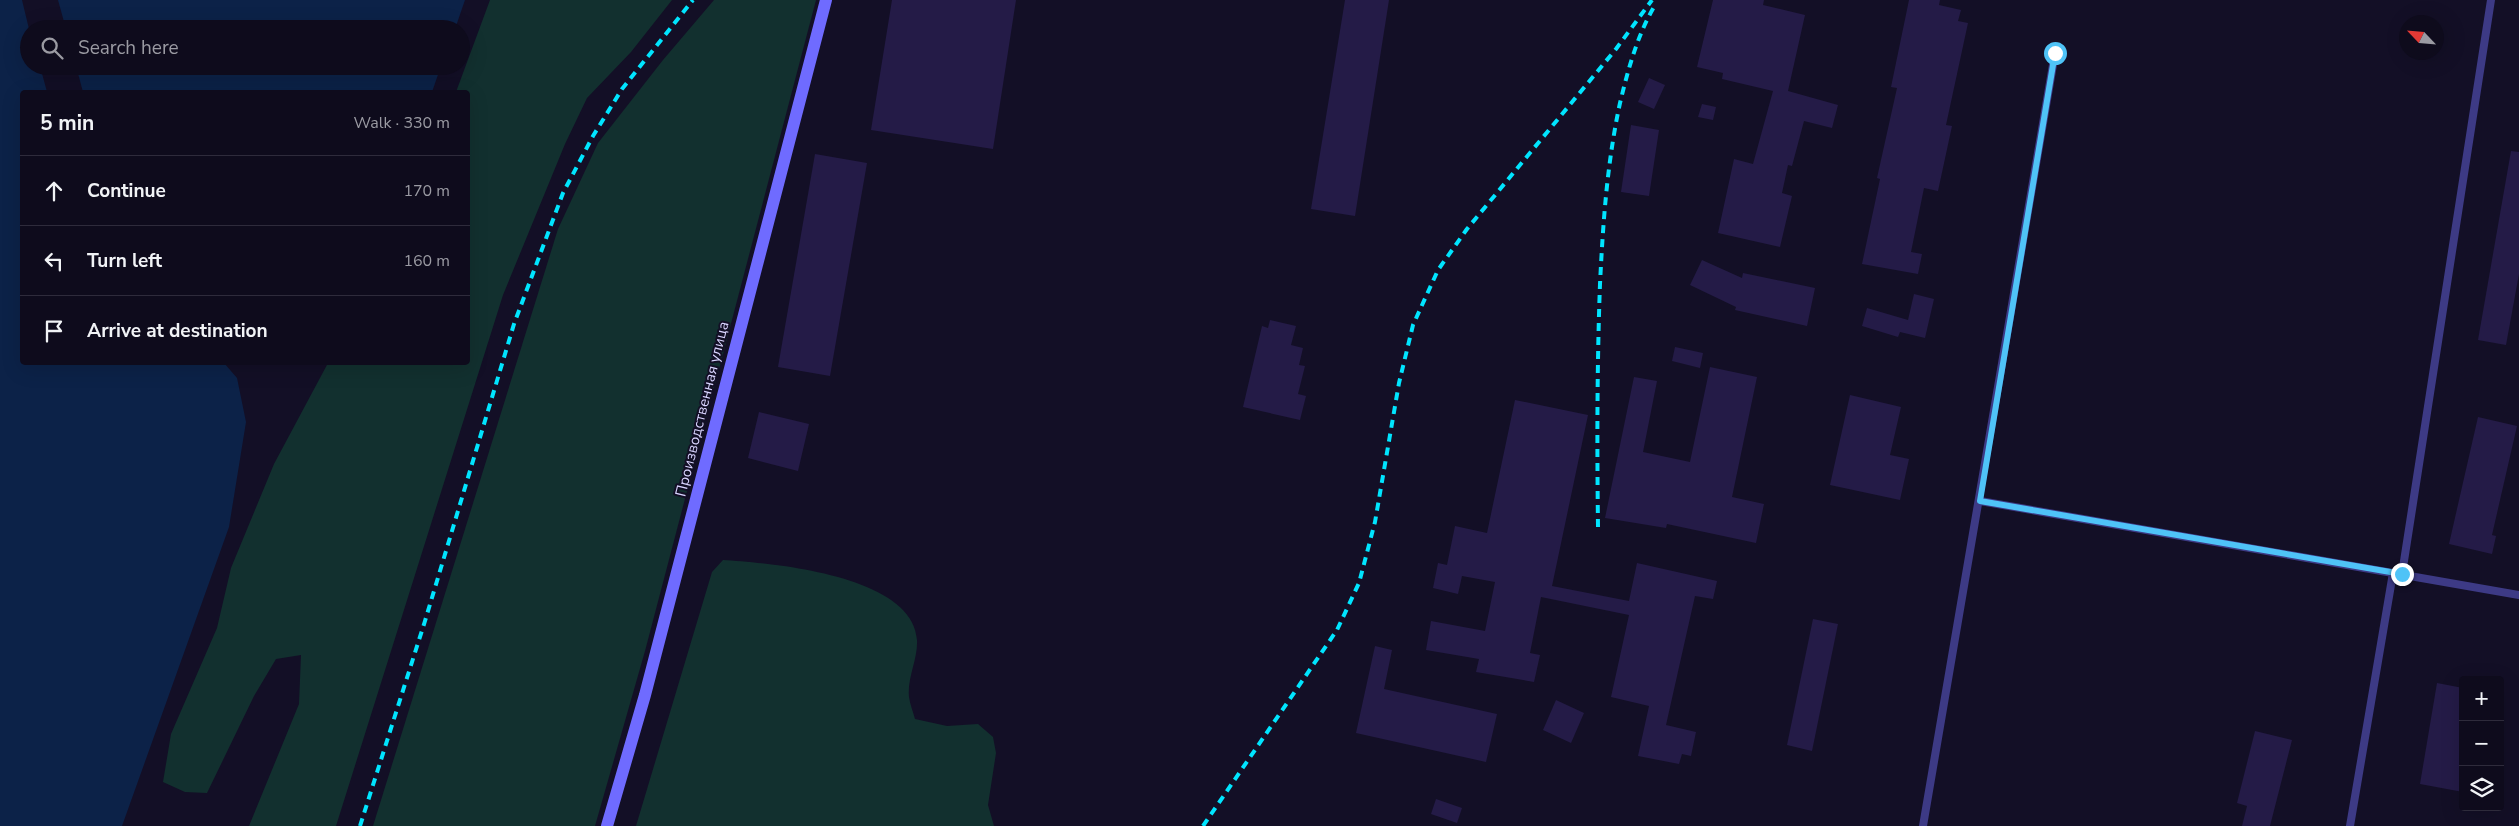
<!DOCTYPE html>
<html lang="en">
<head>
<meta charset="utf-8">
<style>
	:root { --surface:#0e0b1c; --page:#1c1929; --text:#f1f3f6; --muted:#9b9ba3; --line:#2e2b3b }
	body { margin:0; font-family:"Nunito Sans",sans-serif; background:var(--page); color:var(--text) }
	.controls { position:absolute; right:15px; bottom:15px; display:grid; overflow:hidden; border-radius:5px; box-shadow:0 5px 20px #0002 }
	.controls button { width:45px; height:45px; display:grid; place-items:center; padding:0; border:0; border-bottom:1px solid var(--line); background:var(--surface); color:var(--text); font:25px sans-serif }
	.compass { position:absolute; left:2399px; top:15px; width:45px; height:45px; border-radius:50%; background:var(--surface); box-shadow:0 5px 20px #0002; rotate:296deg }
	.stop { position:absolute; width:15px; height:15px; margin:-11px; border:4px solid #4fc3f7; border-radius:50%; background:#fff }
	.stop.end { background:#4fc3f7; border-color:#fff; box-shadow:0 1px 5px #0008 }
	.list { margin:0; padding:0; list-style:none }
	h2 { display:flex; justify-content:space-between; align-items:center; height:65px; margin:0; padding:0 20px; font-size:21px }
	h2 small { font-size:16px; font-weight:400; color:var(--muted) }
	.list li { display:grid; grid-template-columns:32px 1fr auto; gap:15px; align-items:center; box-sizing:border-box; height:70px; padding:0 20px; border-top:1px solid var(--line) }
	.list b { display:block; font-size:19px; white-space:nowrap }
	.list em { font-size:16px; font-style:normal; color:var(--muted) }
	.icon { flex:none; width:28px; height:28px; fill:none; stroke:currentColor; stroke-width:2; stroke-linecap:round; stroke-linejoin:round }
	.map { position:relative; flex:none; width:2519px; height:826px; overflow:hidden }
	.search { position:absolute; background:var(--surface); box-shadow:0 5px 20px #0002; left:20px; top:20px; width:450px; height:55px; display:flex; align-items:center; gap:12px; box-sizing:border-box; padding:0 18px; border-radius:28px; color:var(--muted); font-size:19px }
	.panel { position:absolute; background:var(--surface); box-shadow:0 5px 20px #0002; left:20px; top:90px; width:450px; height:275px; border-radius:5px }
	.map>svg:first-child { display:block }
</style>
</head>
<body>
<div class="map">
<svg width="2519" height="826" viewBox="0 0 2519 826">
	<rect width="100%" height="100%" fill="#130f26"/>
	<g fill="#12302f">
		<path d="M490 0H672L631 52 587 98 565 144 503 295 336 826H249L299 704 301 655 276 659 254 696 207 793 185 792 163 782 171 734 217 628 231 568 274 464 328 363 468 362V92H456Z"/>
		<path d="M714 0H816L645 651 595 826H373L558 229 598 143 663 60Z"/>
		<path d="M723 560C771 563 913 575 917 640 918 659 907 678 909 697 910 704 913 712 915 719L947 726 978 724 993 737 996 753 988 805 994 826H636L712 572Z"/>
	</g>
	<g fill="#0c2248">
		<path d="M0 0H22L29 29V66H40L47 92H22V362L224 363 237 378 246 422 229 527 122 826H0Z"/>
		<path d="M58 0H465L455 29H66Z"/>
		<path d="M76 66H441L432 92H83Z"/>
	</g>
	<g fill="#241b47">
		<path d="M892 0H1016L993 149 871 130Z"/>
		<path d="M1345 0H1389L1355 216 1311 209Z"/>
		<path d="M1713 0H1764L1763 5 1805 15 1788 91 1838 105 1832 128 1804 121 1792 166 1788 165 1782 193 1792 196 1780 247 1718 233 1734 159 1753 164 1773 91 1722 79 1723 73 1697 67Z"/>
		<path d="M1909 0H1940L1939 5 1961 10 1958 21 1968 23 1946 125 1952 126 1938 191 1924 188 1911 252 1922 254 1918 274 1862 264 1880 179 1877 178 1897 88 1891 87Z"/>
		<path d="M1649 78 1665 85 1654 109 1638 102Z"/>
		<path d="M1702 104 1716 107 1713 120 1698 117Z"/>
		<path d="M1631 125 1659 130 1649 196 1621 192Z"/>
		<path d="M2511 151 2519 152V274L2506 345 2478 340Z"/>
		<path d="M815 154 867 163 830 376 778 367Z"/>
		<path d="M1702 260 1742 278 1743 273 1815 288 1807 326 1735 310 1736 307 1690 285Z"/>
		<path d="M1914 294 1934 299 1925 338 1900 332 1898 337 1862 326 1867 308 1908 320Z"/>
		<path d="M1270 320 1296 326 1291 345 1303 348 1299 365 1305 366 1298 394 1306 396 1300 420 1243 407 1262 326 1268 328Z"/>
		<path d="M1675 347 1703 353 1700 368 1672 361Z"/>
		<path d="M1710 367 1757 377 1732 497 1764 504 1756 543 1667 524 1666 528 1605 518 1634 377 1657 381 1643 452 1690 462Z"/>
		<path d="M1850 395 1901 407 1890 455 1909 459 1900 500 1830 485Z"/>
		<path d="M1515 400 1588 415 1552 586 1629 601 1637 563 1717 581 1713 599 1695 596 1666 725 1696 732 1691 756 1682 754 1679 764 1638 756 1649 706 1611 697 1629 615 1541 597 1530 653 1540 655 1534 682 1476 672 1479 659 1426 650 1431 621 1485 631 1495 582 1462 576 1458 594 1433 588 1438 563 1447 565 1455 526 1487 533Z"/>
		<path d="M759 412 809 424 798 471 748 458Z"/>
		<path d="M2478 417 2517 426 2492 535 2496 536 2492 554 2449 544Z"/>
		<path d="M1813 619 1838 624 1812 751 1787 745Z"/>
		<path d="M1375 646 1392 650 1384 689 1497 714 1486 762 1356 733Z"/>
		<path d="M2437 683 2463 688V792L2420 784Z"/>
		<path d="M1556 700 1584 713 1571 743 1543 730Z"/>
		<path d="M2255 731 2292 740 2270 826H2242L2247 806 2237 803Z"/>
		<path d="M1436 799 1462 808 1457 823 1431 814Z"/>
	</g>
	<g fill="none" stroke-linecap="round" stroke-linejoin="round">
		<g stroke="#3d3a85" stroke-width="8">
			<path d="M1980 501 2519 595"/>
			<path d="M2402 574 2491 0"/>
			<path d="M1923 826 2055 53"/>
			<path d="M2350 826 2393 573"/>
		</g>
		<path stroke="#6f6bff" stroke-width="12" d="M607 826 645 695 826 0"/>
		<g stroke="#00e5ff" stroke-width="4" stroke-dasharray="8 6" stroke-linecap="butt">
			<path d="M1598 527C1597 446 1597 365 1600 284 1603 223 1607 163 1620 103 1628 70 1637 36 1654 7"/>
			<path d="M360 826 425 621 514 324 563 193 593 136 622 89 693 0"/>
			<path d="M1203 826 1337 630 1359 583 1375 522 1399 383 1413 325 1438 270 1467 229 1616 49 1652 0"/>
		</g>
	</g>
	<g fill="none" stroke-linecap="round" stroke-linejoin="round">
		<path stroke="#4fc3f7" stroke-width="6" d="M2055 53 1980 501 2402 574"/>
	</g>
	<g text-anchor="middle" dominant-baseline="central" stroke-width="4" stroke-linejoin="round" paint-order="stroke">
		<g font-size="15" fill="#d9d4ff" stroke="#130f26">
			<text transform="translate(702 409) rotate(-76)">Производственная улица</text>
		</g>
	</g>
</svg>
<div class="controls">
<button>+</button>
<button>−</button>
<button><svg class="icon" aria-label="layers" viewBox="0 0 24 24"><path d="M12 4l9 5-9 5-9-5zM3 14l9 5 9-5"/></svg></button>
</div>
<svg class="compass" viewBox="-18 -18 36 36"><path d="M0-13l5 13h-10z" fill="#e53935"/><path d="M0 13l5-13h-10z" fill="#9b9ba3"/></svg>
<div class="stop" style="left:2055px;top:53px"></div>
<div class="stop end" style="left:2402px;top:574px"></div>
<div class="search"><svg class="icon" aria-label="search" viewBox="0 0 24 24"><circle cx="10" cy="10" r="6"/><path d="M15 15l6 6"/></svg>Search here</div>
<section class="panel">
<h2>5 min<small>Walk · 330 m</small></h2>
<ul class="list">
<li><svg class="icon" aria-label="ahead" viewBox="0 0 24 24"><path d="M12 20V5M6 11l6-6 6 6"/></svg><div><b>Continue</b></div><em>170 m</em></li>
<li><svg class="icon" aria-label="left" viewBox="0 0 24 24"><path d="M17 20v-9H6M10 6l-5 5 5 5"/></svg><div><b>Turn left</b></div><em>160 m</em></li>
<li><svg class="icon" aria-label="arrive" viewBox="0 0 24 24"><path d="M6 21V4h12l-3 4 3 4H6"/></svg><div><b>Arrive at destination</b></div></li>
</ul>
</section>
</div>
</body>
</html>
